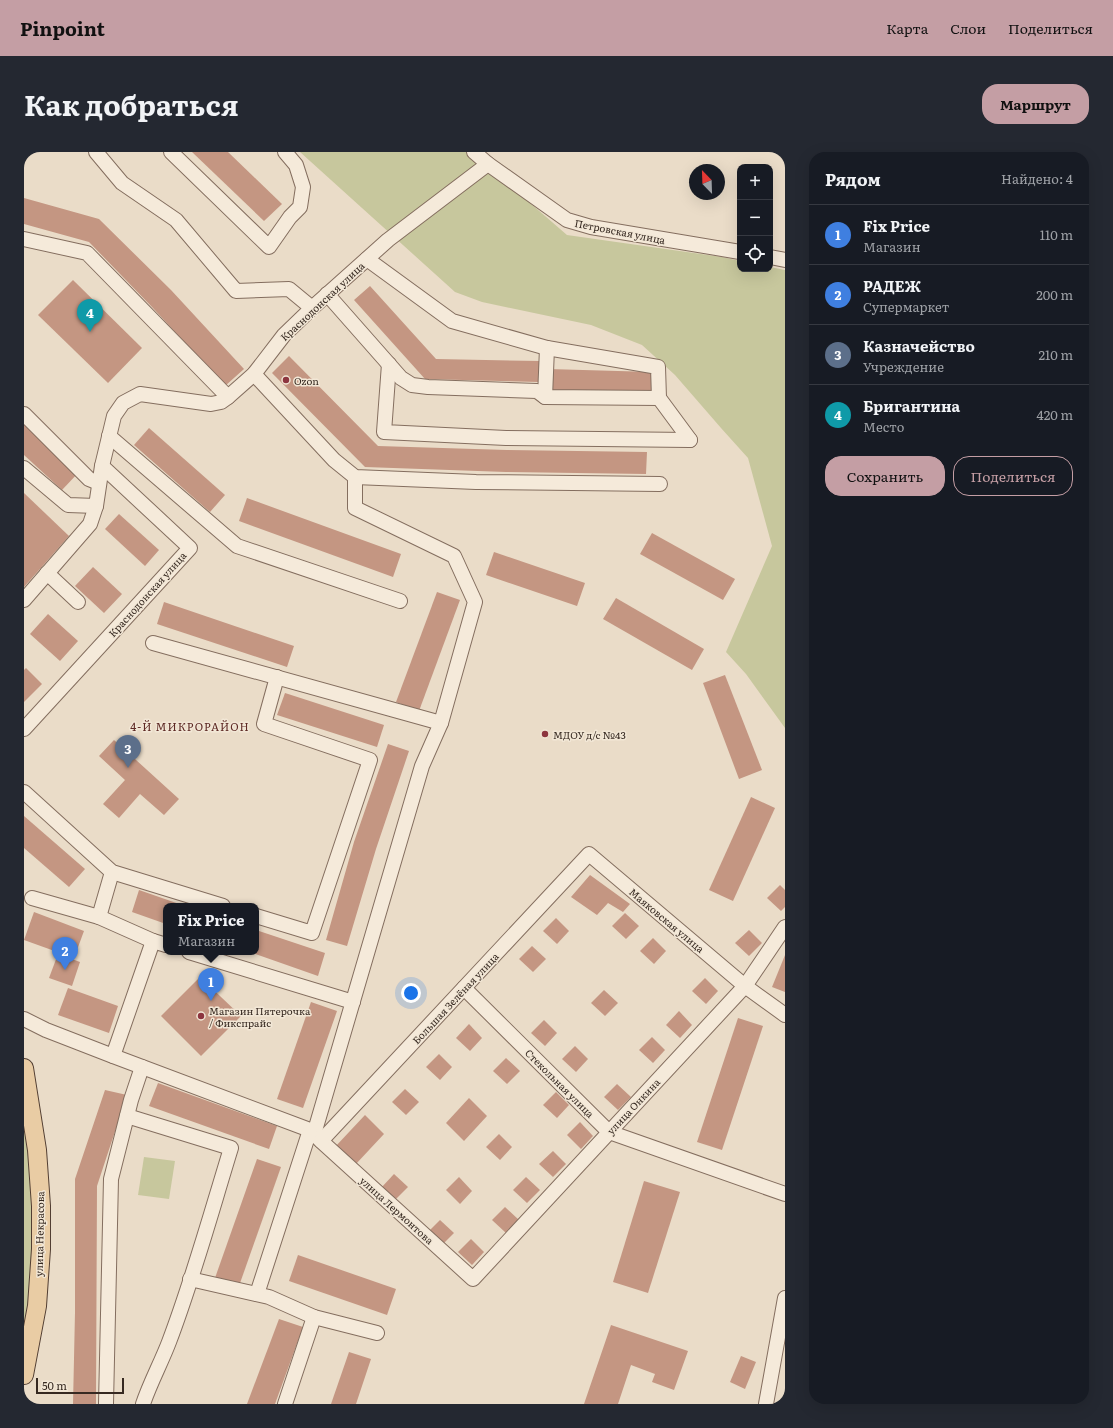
<!DOCTYPE html>
<html lang="ru">
<head>
<meta charset="utf-8">
<style>
	:root { --surface:#171b24; --page:#242831; --text:#f1f3f6; --muted:#9ea1a6; --line:#363941; --accent:#c49ea4 }
	body { margin:0; font-family:Literata,serif; background:var(--page); color:var(--text) }
	.controls { position:absolute; right:12px; top:12px; display:grid; overflow:hidden; border-radius:8px; box-shadow:0 4px 16px #0002 }
	.controls button { width:36px; height:36px; display:grid; place-items:center; padding:0; border:0; border-bottom:1px solid var(--line); background:var(--surface); color:var(--text); font:20px sans-serif }
	.compass { position:absolute; left:665px; top:12px; width:36px; height:36px; border-radius:50%; background:var(--surface); box-shadow:0 4px 16px #0002; rotate:337deg }
	.scale { position:absolute; left:12px; bottom:10px; width:88px; box-sizing:border-box; padding-left:4px; border:2px solid #362921; border-top:0; font-size:11px; line-height:14px; white-space:nowrap; color:#362921; -webkit-text-stroke:3px #f2e7d6; paint-order:stroke }
	.you { position:absolute; left:387px; top:841px; width:14px; height:14px; margin:-10px; border:3px solid #fff; border-radius:50%; background:#1a73e8; box-shadow:0 0 0 6px #1a73e833 }
	.badge { display:grid; place-items:center; width:26px; height:26px; border-radius:50%; background:var(--accent); color:#fff; font-size:13px; font-weight:700 }
	.pin { position:absolute; translate:-50% -33px; filter:drop-shadow(0 1px 2px #0008) }
	.pin::after { content:''; position:absolute; top:21px; width:14px; height:12px; background:inherit; clip-path:polygon(0 0,100% 0,50% 100%) }
	.popup { position:absolute; left:139px; top:751px; width:96px; height:52px; box-sizing:border-box; display:grid; place-content:center; border-radius:8px; background:var(--surface); filter:drop-shadow(0 1px 3px #0005); font-size:13px; white-space:nowrap; color:var(--muted) }
	.popup b { font-size:15px; color:var(--text) }
	.popup::after { content:''; position:absolute; left:50%; top:100%; margin-left:-8px; border:8px solid transparent; border-top-color:var(--surface) }
	.list { margin:0; padding:0; list-style:none }
	h2 { display:flex; justify-content:space-between; align-items:center; height:52px; margin:0; padding:0 16px; font-size:17px }
	h2 small { font-size:13px; font-weight:400; color:var(--muted) }
	.list li { display:grid; grid-template-columns:26px 1fr auto; gap:12px; align-items:center; box-sizing:border-box; height:60px; padding:0 16px; border-top:1px solid var(--line) }
	.list b { display:block; font-size:15px; white-space:nowrap }
	.list p { margin:0; font-size:13px; white-space:nowrap; color:var(--muted) }
	.list em { font-size:13px; font-style:normal; color:var(--muted) }
	.actions { display:flex; gap:8px; padding:12px 16px }
	.actions a { flex:1; padding:9px 0; border:1px solid var(--accent); border-radius:16px; text-align:center; font-size:14px; color:var(--accent) }
	.actions .main { background:var(--accent); color:#111 }
	.icon { flex:none; width:22px; height:22px; fill:none; stroke:currentColor; stroke-width:2; stroke-linecap:round; stroke-linejoin:round }
	.map { position:relative; flex:none; width:761px; height:1252px; overflow:hidden; border-radius:16px }
	header { display:flex; align-items:center; gap:24px; box-sizing:border-box; height:56px; padding:0 20px; background:var(--accent); color:#111 }
	header strong { font-size:19px }
	nav { display:flex; gap:22px; margin-inline-start:auto; font-size:14px }
	.intro { display:flex; align-items:center; justify-content:space-between; box-sizing:border-box; height:96px; padding:0 24px }
	h1 { margin:0; font-size:28px }
	.button { padding:10px 18px; border-radius:16px; background:var(--accent); color:#111; font-size:14px; font-weight:700 }
	main { display:flex; gap:24px; padding:0 24px }
	aside { flex:1; background:var(--surface); border-radius:16px; box-shadow:0 4px 16px #0002 }
	.map>svg:first-child { display:block }
</style>
</head>
<body>
<header>
<strong>Pinpoint</strong>
<nav><a>Карта</a><a>Слои</a><a>Поделиться</a></nav>
</header>
<div class="intro"><h1>Как добраться</h1><a class="button">Маршрут</a></div>
<main>
<div class="map">
<svg width="761" height="1252" viewBox="0 0 761 1252">
	<rect width="100%" height="100%" fill="#eadcc8"/>
	<g fill="#c7c79d">
		<path d="M276 0H447L543 83 698 105 716 109V117H746V115L761 118V576L722 522 702 500 748 394 724 306 697 276 651 223 618 193 567 173 458 150 431 140Z"/>
		<path d="M0 967C4 1000 11 1033 10 1065 10 1105 7 1146 0 1185Z"/>
		<path d="M120 1005 151 1009 145 1047 114 1043Z"/>
	</g>
	<g fill="#c49682">
		<path d="M168 0H204L258 52 240 69Z"/>
		<path d="M0 46 75 67 147 138 220 217 201 234 128 155 65 90 0 72Z"/>
		<path d="M49 128 118 196 84 231 14 163Z"/>
		<path d="M346 134 412 207 516 209 515 230 401 227 330 148Z"/>
		<path d="M265 204 354 294 483 298 623 300 622 322 482 320 341 315 248 221Z"/>
		<path d="M524 217 629 220 628 243 524 240Z"/>
		<path d="M0 269 55 320 38 338 0 303Z"/>
		<path d="M125 276 201 343 186 360 110 293Z"/>
		<path d="M0 341 45 384 0 435Z"/>
		<path d="M223 346 377 402 369 425 215 369Z"/>
		<path d="M95 362 135 398 121 414 81 377Z"/>
		<path d="M628 381 711 427 699 448 616 402Z"/>
		<path d="M470 400 561 431 553 454 462 423Z"/>
		<path d="M69 415 98 442 80 461 51 434Z"/>
		<path d="M413 440 436 448 395 559 372 550Z"/>
		<path d="M592 446 680 497 668 518 579 467Z"/>
		<path d="M140 450 270 494 263 515 133 472Z"/>
		<path d="M24 462 54 489 36 509 6 482Z"/>
		<path d="M2 516 18 532 0 550V518Z"/>
		<path d="M701 523 738 618 715 627 679 531Z"/>
		<path d="M261 541 360 573 353 595 253 563Z"/>
		<path d="M90 588 155 647 140 663 116 642 95 666 79 652 101 628 75 604Z"/>
		<path d="M364 592 385 599 352 697 323 794 302 788 330 690Z"/>
		<path d="M727 645 751 656 709 749 685 738Z"/>
		<path d="M0 664 61 717 45 735 0 696Z"/>
		<path d="M566 723 606 752 599 760 584 751 573 763 547 745Z"/>
		<path d="M756 733 761 738V755L757 759 743 746Z"/>
		<path d="M115 738 161 754H142V772L108 760Z"/>
		<path d="M10 760 60 779 50 806 0 788Z"/>
		<path d="M601 761 615 774 602 787 588 774Z"/>
		<path d="M532 766 545 779 533 792 519 779Z"/>
		<path d="M232 778 301 801 294 824 226 800H232Z"/>
		<path d="M725 778 738 791 725 804 711 791Z"/>
		<path d="M629 786 642 799 630 812 616 799Z"/>
		<path d="M508 794 522 807 509 820 495 807Z"/>
		<path d="M34 802 56 810 48 834 25 826Z"/>
		<path d="M761 803V840L748 835Z"/>
		<path d="M176 825 217 864 177 904 137 864Z"/>
		<path d="M681 826 694 839 682 852 668 839Z"/>
		<path d="M44 836 94 854 85 881 34 863Z"/>
		<path d="M580 838 594 851 581 864 567 851Z"/>
		<path d="M287 850 313 859 279 956 253 947Z"/>
		<path d="M655 859 668 873 656 886 642 873Z"/>
		<path d="M714 866 739 874 698 998 673 990Z"/>
		<path d="M520 868 533 881 521 894 507 881Z"/>
		<path d="M445 872 458 886 446 899 432 886Z"/>
		<path d="M628 885 641 898 629 911 615 898Z"/>
		<path d="M551 894 564 907 552 920 538 907Z"/>
		<path d="M415 902 428 915 416 928 402 915Z"/>
		<path d="M482 906 496 919 483 932 469 919Z"/>
		<path d="M134 931 253 974 245 997 125 954Z"/>
		<path d="M593 932 607 945 594 958 580 945Z"/>
		<path d="M381 937 395 950 382 963 368 950Z"/>
		<path d="M81 938 103 943 73 1034 72 1252H49L51 1160V1027Z"/>
		<path d="M532 940 545 953 533 966 519 953Z"/>
		<path d="M445 946 463 964 440 989 422 971Z"/>
		<path d="M341 963 360 982 331 1013 311 995Z"/>
		<path d="M556 970 569 984 557 997 543 983Z"/>
		<path d="M475 982 488 995 476 1008 462 995Z"/>
		<path d="M529 999 542 1012 529 1025 515 1012Z"/>
		<path d="M233 1007 257 1015 215 1134 191 1126Z"/>
		<path d="M370 1022 384 1035 371 1048 357 1036Z"/>
		<path d="M435 1025 448 1039 436 1052 422 1038Z"/>
		<path d="M502 1025 516 1038 503 1051 489 1038Z"/>
		<path d="M620 1029 656 1040 624 1141 589 1130Z"/>
		<path d="M481 1055 495 1068 482 1081 468 1068Z"/>
		<path d="M416 1068 430 1081 417 1094 403 1081Z"/>
		<path d="M447 1087 460 1100 448 1113 434 1100Z"/>
		<path d="M274 1103 372 1137 363 1163 265 1129Z"/>
		<path d="M255 1167 279 1175 251 1252H223Z"/>
		<path d="M587 1173 664 1199 650 1238 628 1230 631 1222 607 1213 594 1252H560Z"/>
		<path d="M325 1200 347 1207 332 1252H307Z"/>
		<path d="M717 1204 732 1210 721 1237 706 1230Z"/>
	</g>
	<g fill="none" stroke-linecap="round" stroke-linejoin="round">
		<g stroke="#846e5f" stroke-width="16">
			<g id="minor">
				<path d="M72 0 98 31 152 68 212 139 265 137 288 156"/>
				<path d="M147 0 245 95 266 65 276 55 279 35 272 13 261 0"/>
				<path d="M450 0 464 12 543 68 567 75 716 100"/>
				<path d="M0 87 63 101 204 245"/>
				<path d="M746 105 761 108"/>
				<path d="M343 107 428 169 523 196 634 215 635 246 666 288"/>
				<path d="M303 142 377 226 388 233 404 235 513 239 521 245 635 246"/>
				<path d="M365 212 360 280 482 286 666 288"/>
				<path d="M230 222 310 308 331 325 452 330 636 332"/>
				<path d="M521 245 523 196"/>
				<path d="M0 262 65 327 75 331"/>
				<path d="M85 284 213 394 376 449"/>
				<path d="M0 316 44 353 72 354"/>
				<path d="M23 421 54 450"/>
				<path d="M0 448 66 372 72 354 78 314 90 264 99 251 116 242 187 252 197 250 204 245 230 222 260 183 288 156 364 88 464 12"/>
				<path d="M129 491 417 571"/>
				<path d="M0 577 166 396 78 314"/>
				<path d="M0 640 88 720 199 754"/>
				<path d="M8 746 75 765 129 789"/>
				<path d="M232 764 288 781 346 608 240 572 253 525"/>
				<path d="M75 765 88 720"/>
				<path d="M165 800 329 850"/>
				<path d="M440 836 585 980 761 1042"/>
				<path d="M0 867 22 878 89 904 286 978 297 989 449 1127 721 834 761 775"/>
				<path d="M89 904 129 789 142 793"/>
				<path d="M103 964 207 996C187 1061 169 1127 145 1190 137 1211 126 1231 119 1252"/>
				<path d="M290 982 398 614 417 571 451 450 430 404 331 356V325"/>
				<path d="M297 989 565 702 721 834 761 863"/>
				<path d="M166 1127 245 1145 290 1165 353 1181"/>
				<path d="M233 1142 286 978"/>
				<path d="M82 1252 87 1027 107 948 118 915"/>
				<path d="M261 1252 290 1165"/>
				<path d="M742 1252 761 1146"/>
			</g>
		</g>
		<g stroke="#523e32" stroke-width="20">
			<path id="major" d="M0 916 13 998 17 1054V1097L13 1154 0 1223"/>
		</g>
		<use href="#minor" stroke="#f5eada" stroke-width="14"/>
		<use href="#major" stroke="#e9cca4" stroke-width="18"/>
	</g>
	<g fill="#8d353f" stroke="#f2e7d6" stroke-width="1.5">
		<circle cx="262" cy="228" r="4"/>
		<circle cx="521" cy="582" r="4"/>
		<circle cx="177" cy="864" r="4"/>
	</g>
	<g text-anchor="middle" dominant-baseline="central" stroke-width="3" stroke-linejoin="round" paint-order="stroke">
		<g font-size="10" fill="#362921" stroke="#f2e7d6">
			<text transform="translate(596 79) rotate(11)">Петровская улица</text>
			<text transform="translate(298 149) rotate(-43)">Краснодонская улица</text>
			<text transform="translate(123 442) rotate(-48)">Краснодонская улица</text>
			<text transform="translate(643 768) rotate(40)">Маяковская улица</text>
			<text transform="translate(431 846) rotate(-47)">Большая Зелёная улица</text>
			<text transform="translate(536 931) rotate(45)">Стекольная улица</text>
			<text transform="translate(609 954) rotate(-47)">улица Онкина</text>
			<text transform="translate(373 1058) rotate(42)">улица Лермонтова</text>
			<text transform="translate(15 1082) rotate(-89)">улица Некрасова</text>
		</g>
		<g font-size="10" fill="#362921" stroke="#f2e7d6" text-anchor="start">
			<text x="270" y="228">Ozon</text>
			<text x="529" y="582">МДОУ д/с №43</text>
			<text x="185" y="858">Магазин Пятерочка<tspan x="185" dy="12">/ Фикспрайс</tspan></text>
		</g>
		<g font-size="11" letter-spacing="1" fill="#5e2a25" stroke="#f2e7d6">
			<text x="166" y="574">4-Й МИКРОРАЙОН</text>
		</g>
	</g>
</svg>
<div class="controls">
<button>+</button>
<button>−</button>
<button><svg class="icon" aria-label="locate" viewBox="0 0 24 24"><circle cx="12" cy="12" r="6"/><path d="M12 2v4M12 18v4M2 12h4M18 12h4"/></svg></button>
</div>
<svg class="compass" viewBox="-18 -18 36 36"><path d="M0-13l5 13h-10z" fill="#e53935"/><path d="M0 13l5-13h-10z" fill="#9ea1a6"/></svg>
<div class="scale">50 m</div>
<div class="you"></div>
<div class="pin badge" style="left:187px;top:849px;background:#3f7fe0">1</div>
<div class="popup"><b>Fix Price</b>Магазин</div>
<div class="pin badge" style="left:41px;top:818px;background:#3f7fe0">2</div>
<div class="pin badge" style="left:104px;top:616px;background:#5c6f8a">3</div>
<div class="pin badge" style="left:66px;top:180px;background:#0f9aa8">4</div>
</div>
<aside>
<h2>Рядом<small>Найдено: 4</small></h2>
<ul class="list">
<li><span class="badge" style="background:#3f7fe0">1</span><div><b>Fix Price</b><p>Магазин</p></div><em>110 m</em></li>
<li><span class="badge" style="background:#3f7fe0">2</span><div><b>РАДЕЖ</b><p>Супермаркет</p></div><em>200 m</em></li>
<li><span class="badge" style="background:#5c6f8a">3</span><div><b>Казначейство</b><p>Учреждение</p></div><em>210 m</em></li>
<li><span class="badge" style="background:#0f9aa8">4</span><div><b>Бригантина</b><p>Место</p></div><em>420 m</em></li>
</ul>
<div class="actions"><a class="main">Сохранить</a><a>Поделиться</a></div>
</aside>
</main>
</body>
</html>
